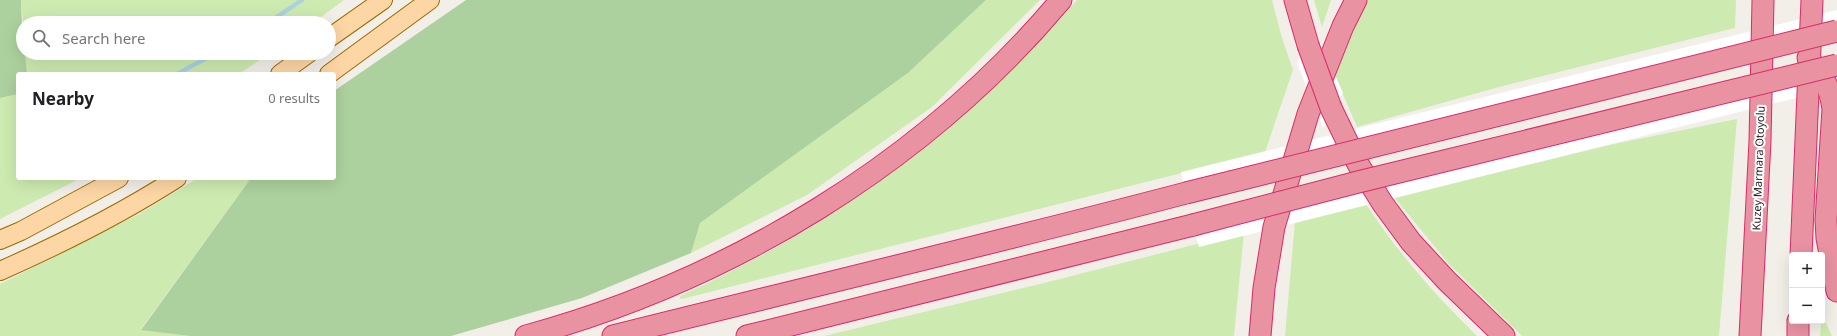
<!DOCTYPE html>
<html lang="en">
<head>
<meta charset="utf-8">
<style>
	:root { --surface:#fff; --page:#f2f2f2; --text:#202124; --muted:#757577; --line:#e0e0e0 }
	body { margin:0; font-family:"Noto Sans",sans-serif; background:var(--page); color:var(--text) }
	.controls { position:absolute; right:12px; bottom:12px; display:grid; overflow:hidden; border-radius:4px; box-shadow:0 4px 16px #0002 }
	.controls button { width:36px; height:36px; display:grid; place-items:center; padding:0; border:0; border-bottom:1px solid var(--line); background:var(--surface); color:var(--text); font:20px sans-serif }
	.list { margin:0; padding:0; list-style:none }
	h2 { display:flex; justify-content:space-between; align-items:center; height:52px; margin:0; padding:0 16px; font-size:17px }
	h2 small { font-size:13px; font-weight:400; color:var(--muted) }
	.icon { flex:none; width:22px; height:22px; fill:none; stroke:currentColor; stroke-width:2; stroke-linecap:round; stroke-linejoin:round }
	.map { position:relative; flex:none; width:1837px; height:336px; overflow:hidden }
	.search { position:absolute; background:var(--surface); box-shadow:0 4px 16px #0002; left:16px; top:16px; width:320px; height:44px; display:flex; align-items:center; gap:10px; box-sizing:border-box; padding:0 14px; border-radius:22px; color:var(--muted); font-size:15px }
	.panel { position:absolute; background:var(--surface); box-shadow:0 4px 16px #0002; left:16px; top:72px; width:320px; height:108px; border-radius:4px }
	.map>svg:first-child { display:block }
</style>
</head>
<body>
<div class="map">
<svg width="1837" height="336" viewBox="0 0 1837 336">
	<rect width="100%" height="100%" fill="#f2efe9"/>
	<g fill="#cdebb0">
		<path d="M21 0H344L313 23H23Z"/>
		<path d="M986 0H1040L932 107 807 195 691 253 699 223 908 73Z"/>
		<path d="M1077 0H1272L1282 38 1293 70 1265 152 682 299 680 298V296C838 224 964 131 1077 0Z"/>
		<path d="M1314 0H1331L1322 27Z"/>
		<path d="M1366 0H1736L1735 28 1499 87 1357 127 1335 76Z"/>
		<path d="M25 53H270L239 74H27Z"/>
		<path d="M18 94V178H81L0 219V98Z"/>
		<path d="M1737 119 1719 336H1522L1448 263 1394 197 1614 144Z"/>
		<path d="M198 178H251L141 329 190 336H0V284L139 214Z"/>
		<path d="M1366 204C1398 253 1435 295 1477 336H1285L1295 221Z"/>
		<path d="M1244 232 1234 336H824L1052 281Z"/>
		<path d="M1821 323H1826L1832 336H1820Z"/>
	</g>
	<g fill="#add19e">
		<path d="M0 0H21L23 53H25L27 74H18V94L0 98Z"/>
		<path d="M466 0H986L908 73 700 223 691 253 582 298 451 336H190L141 330 251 178H334V91Z"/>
	</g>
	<g fill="#fff">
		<path d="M1837 10V41L1188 201 1181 172Z"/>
		<path d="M1316 32 1343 93 1323 128 1297 63Z"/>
		<path d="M1837 53V89L1763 106 1199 247 1190 214Z"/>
	</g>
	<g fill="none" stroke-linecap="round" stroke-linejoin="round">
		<g stroke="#aad3df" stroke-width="4.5">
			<path d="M268 23 302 0"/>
			<path d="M177 74 216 53"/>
		</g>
		<g stroke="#a06b00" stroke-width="20">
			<g id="primary">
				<path d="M329 38 383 0"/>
				<path d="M280 74 309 53"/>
				<path d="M329 74 430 0"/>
				<path d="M0 240 21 231 119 178"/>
				<path d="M0 271C61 244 121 214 177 178"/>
			</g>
		</g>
		<g stroke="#dc2a67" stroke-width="23">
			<g id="highway">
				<path d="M1295 0 1308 45"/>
				<path d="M1808 58C1823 76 1830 86 1833 109L1826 220 1827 238 1837 291"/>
				<path d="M1331 108 1358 164 1383 204 1411 242 1447 281 1504 336"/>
				<path d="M1801 255 1812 0"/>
				<path d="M526 336C731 280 924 163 1061 0"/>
				<path d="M613 336C804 288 996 243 1186 193"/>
				<path d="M747 336 1193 225"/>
				<path d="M1260 336 1264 288 1274 227 1308 114 1343 26 1356 0"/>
				<path d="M1750 336 1760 141 1763 0"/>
				<path d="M1798 336V321"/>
			</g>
		</g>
		<use href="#primary" stroke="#fcd6a4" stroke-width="18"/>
		<use href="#highway" stroke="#e892a2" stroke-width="21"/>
		<g stroke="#dc2a67" stroke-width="23" stroke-linecap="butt">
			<g id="highway-bridge">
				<path d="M1308 45 1331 108"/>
				<path d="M1186 193 1837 31"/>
				<path d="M1193 225 1358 182 1837 65"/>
			</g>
		</g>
		<use href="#highway-bridge" stroke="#e892a2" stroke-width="21"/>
	</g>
	<g text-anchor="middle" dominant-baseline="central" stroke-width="4" stroke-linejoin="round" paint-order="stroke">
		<g font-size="11" fill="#222" stroke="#fff">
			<text transform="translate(1758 168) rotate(-88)">Kuzey Marmara Otoyolu</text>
		</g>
	</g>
</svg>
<div class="controls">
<button>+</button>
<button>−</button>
</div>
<div class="search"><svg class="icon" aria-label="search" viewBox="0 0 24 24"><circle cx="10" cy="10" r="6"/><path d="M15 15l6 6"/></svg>Search here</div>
<section class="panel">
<h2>Nearby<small>0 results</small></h2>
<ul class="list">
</ul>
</section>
</div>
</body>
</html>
